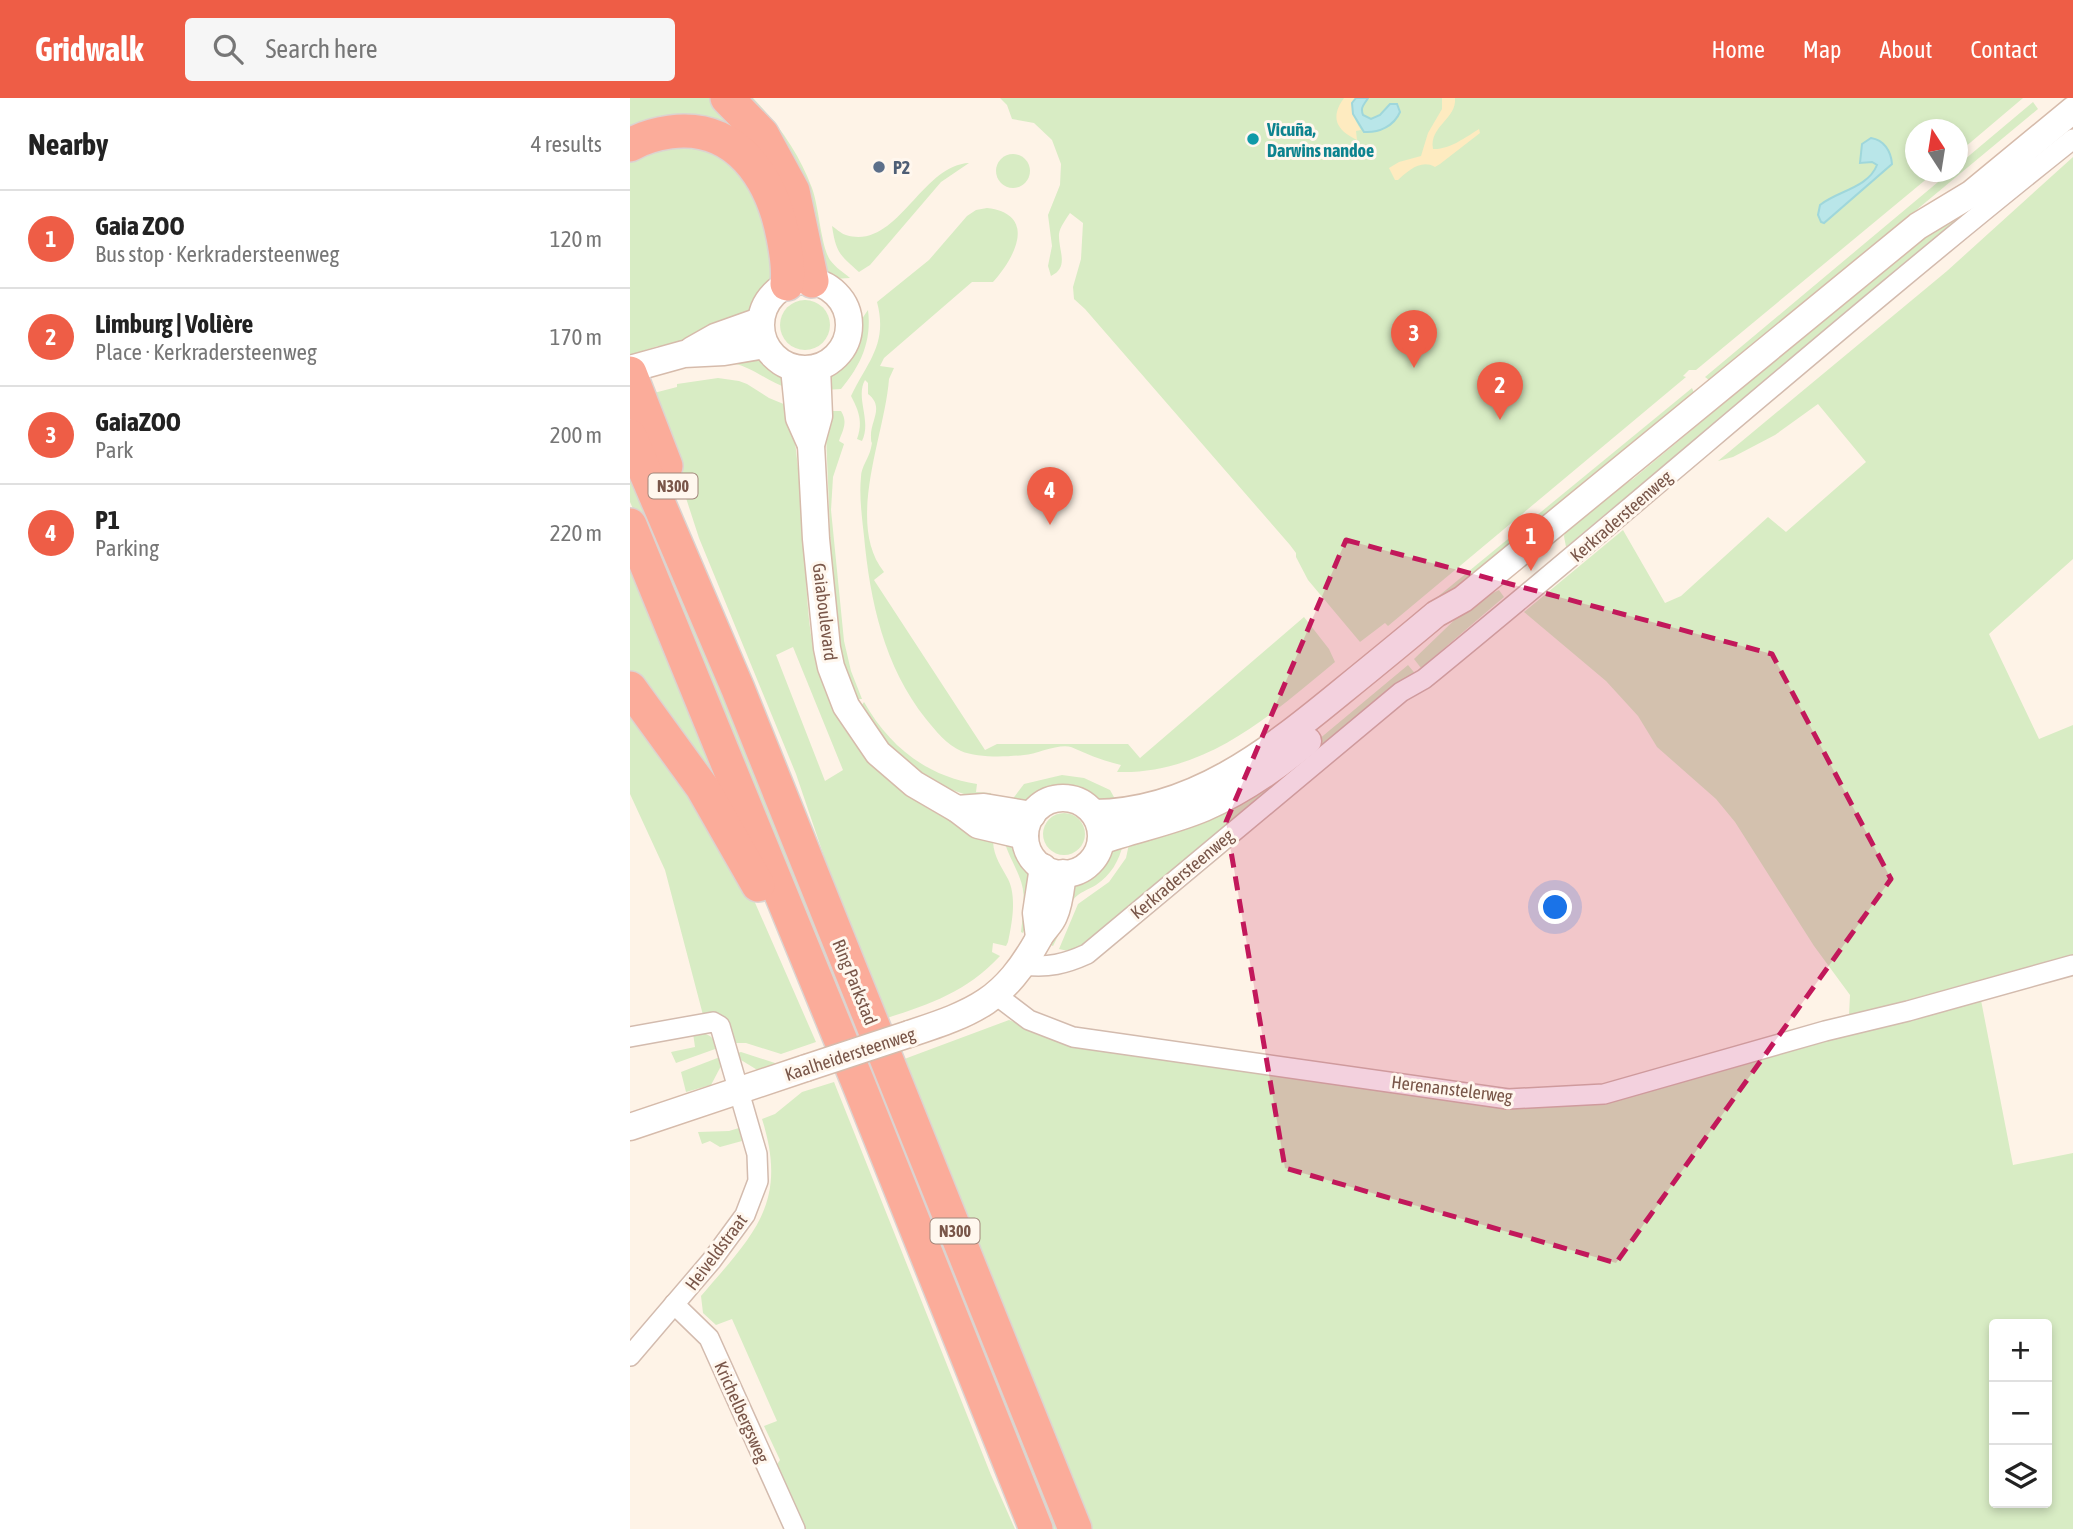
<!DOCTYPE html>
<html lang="en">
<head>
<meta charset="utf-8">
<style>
	:root { --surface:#fff; --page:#f6f6f6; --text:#222; --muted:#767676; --line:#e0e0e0; --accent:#ee5d46 }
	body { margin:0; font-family:"Asap Condensed",sans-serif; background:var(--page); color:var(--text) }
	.controls { position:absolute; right:21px; bottom:21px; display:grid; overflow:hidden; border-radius:7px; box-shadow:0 4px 10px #0003 }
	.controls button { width:63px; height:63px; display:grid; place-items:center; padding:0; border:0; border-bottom:2px solid var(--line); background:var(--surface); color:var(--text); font:35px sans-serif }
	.compass { position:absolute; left:1275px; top:21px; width:63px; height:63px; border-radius:50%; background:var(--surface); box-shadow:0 4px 10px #0003; rotate:348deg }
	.you { position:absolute; left:926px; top:810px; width:24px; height:24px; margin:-18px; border:5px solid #fff; border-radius:50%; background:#1a73e8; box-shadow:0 0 0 10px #1a73e833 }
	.badge { display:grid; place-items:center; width:46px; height:46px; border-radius:50%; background:var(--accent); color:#fff; font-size:23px; font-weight:700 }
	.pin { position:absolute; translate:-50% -58px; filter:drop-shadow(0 2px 4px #0008) }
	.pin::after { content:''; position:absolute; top:37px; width:24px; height:21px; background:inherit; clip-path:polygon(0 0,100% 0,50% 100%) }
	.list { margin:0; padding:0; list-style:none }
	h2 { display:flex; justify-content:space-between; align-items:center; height:91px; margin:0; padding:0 28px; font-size:30px }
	h2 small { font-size:23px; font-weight:400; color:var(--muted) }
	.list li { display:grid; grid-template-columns:46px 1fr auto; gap:21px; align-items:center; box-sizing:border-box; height:98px; padding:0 28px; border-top:2px solid var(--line) }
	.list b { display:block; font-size:26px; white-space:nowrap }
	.list p { margin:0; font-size:23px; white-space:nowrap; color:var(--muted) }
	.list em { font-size:23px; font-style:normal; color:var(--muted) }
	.icon { flex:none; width:38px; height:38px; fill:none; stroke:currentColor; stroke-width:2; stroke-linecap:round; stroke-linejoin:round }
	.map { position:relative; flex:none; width:1443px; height:1431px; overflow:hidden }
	header { display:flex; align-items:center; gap:42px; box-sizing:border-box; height:98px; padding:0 35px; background:var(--accent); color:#fff }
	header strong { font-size:33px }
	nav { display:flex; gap:38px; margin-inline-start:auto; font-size:24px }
	.search { width:490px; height:63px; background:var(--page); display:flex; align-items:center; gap:18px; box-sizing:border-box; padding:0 24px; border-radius:7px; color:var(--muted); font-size:26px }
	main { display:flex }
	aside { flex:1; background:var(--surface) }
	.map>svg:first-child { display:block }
</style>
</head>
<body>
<header>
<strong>Gridwalk</strong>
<div class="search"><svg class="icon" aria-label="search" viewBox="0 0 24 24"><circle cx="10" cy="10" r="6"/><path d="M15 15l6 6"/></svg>Search here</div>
<nav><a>Home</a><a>Map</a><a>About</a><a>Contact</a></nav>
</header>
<main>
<aside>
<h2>Nearby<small>4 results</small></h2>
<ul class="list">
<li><span class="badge">1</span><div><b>Gaia ZOO</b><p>Bus stop · Kerkradersteenweg</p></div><em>120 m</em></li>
<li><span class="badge">2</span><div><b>Limburg | Volière</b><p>Place · Kerkradersteenweg</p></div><em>170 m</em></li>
<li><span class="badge">3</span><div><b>GaiaZOO</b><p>Park</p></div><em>200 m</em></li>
<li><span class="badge">4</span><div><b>P1</b><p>Parking</p></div><em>220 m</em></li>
</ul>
</aside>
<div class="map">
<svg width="1443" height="1431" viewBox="0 0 1443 1431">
	<rect width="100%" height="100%" fill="#fef3e7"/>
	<g fill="#d8ecc4" fill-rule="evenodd">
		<path d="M0 0H82L123 56 0 39Z"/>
		<path d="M108 0H123C149 27 169 55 182 90 189 109 191 148 200 162 206 170 213 174 220 180L203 181 195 177Z"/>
		<path d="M370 0H1393L1328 55V32H1286V74H1305L1066 272H1059L1053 278 1056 279 758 528 755 525 730 544 678 482 666 459V455L660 447 455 211 444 201 443 189 451 161 453 125 440 115C436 121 430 129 429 136 428 152 440 169 421 178L418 168 422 148 418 117 430 87 431 66 422 42 404 25 382 21 377 7Z"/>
		<path d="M1403 4 1408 11 1084 280 1079 282 1075 279 1320 74H1328V67Z"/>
		<path d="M1425 34 1429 38 936 449C936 448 934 439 934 438 937 422 989 390 1003 381L1231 191Z"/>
		<path d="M29 43 97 54 144 130 141 188 122 213 30 252 28 248 0 257V56Z"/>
		<circle cx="383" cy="73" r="17"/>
		<path d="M1443 59V461L1359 536 1409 641 1443 627V861L1219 917 1220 897 1184 848 1105 724 1086 701 1027 649 1008 618 976 583 894 514 993 432 1035 505 1051 498 1138 419 1156 434 1236 364 1188 306 1145 337 1103 359 1088 363 1317 173Z"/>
		<path d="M339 65 311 84 240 167 229 174C210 157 206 155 202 128 207 131 210 135 216 137 267 153 291 67 339 65Z"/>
		<path d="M357 110C408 116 385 160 363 184H342L254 260 250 268 264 270 259 281C255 337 215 425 254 474L244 482 355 652 367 646H498L510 660 674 519 699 551 705 564C641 617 575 677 487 674L491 667C473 663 457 656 441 649 430 645 406 656 394 657 376 659 347 660 331 653 317 647 305 632 296 621 254 568 240 503 234 438 232 419 229 398 231 379 231 369 239 360 241 350 243 340 241 349 241 339 240 323 255 309 238 296V285L235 282C225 300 242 322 232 343L227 341C233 324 229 313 221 298 238 263 258 246 247 204L299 162 337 118 346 112Z"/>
		<circle cx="175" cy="227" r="25"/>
		<path d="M238 212C242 243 231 267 211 291L194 292 198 278 214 262 223 248 229 225Z"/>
		<path d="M131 260 154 279 160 291C137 284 121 267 97 264Z"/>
		<path d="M88 280 109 283 117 286 139 300 156 307 162 315C166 354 171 393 174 432 176 471 176 511 183 549 199 641 267 707 354 736L353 742 363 744C364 759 371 768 378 781 387 799 382 825 378 844L376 848 363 845 362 854 370 858C335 895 300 906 254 921L214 817 166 676 69 440 32 326 20 296 47 289V286ZM163 549 213 672 195 683 146 557Z"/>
		<path d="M1062 290 1064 295 762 547 744 553V551Z"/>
		<path d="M195 313H211C218 324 213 332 209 343L214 346 203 379 201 412 214 543 221 573 232 601H226L211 560 202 480Z"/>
		<path d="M0 363 434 1431H416L59 538 0 404Z"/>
		<path d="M0 452 115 734 0 579Z"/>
		<path d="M869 492 874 499 791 570 784 561 841 506Z"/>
		<path d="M778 567 788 579 451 850 438 853 429 851 448 806 479 784 496 760 499 746 658 667Z"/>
		<path d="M234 604C259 648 296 678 347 686L346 694 361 695 359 703C292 687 270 665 230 610Z"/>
		<path d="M0 606 116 784 186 944 151 956 116 945H104C98 921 98 919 73 917L35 772 0 696Z"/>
		<path d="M432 677 454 680 480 692 489 708 469 704 449 692 433 690 417 693 396 704 378 707 394 686Z"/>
		<circle cx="434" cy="736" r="21"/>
		<path d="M374 741C386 748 399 760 401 775 404 793 400 820 393 835L391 834C393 815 397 796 389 778 384 765 377 755 374 741Z"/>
		<path d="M493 746C489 763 481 777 466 787 458 792 449 794 443 802 434 816 431 834 423 848L421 847 444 785 463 772 479 752Z"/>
		<path d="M1350 897 1383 1067 1443 1055V1431H456L269 963 379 922 399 930 925 1003ZM1364 1226H1417V1405H1364Z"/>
		<path d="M63 935C77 935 82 936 88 950L46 965 41 954 65 949Z"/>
		<path d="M111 954 148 966 129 973 111 962 107 955Z"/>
		<path d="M90 959 91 968 81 987 56 994 51 974Z"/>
		<path d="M204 984 361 1377 385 1431H174L146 1368 150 1362 134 1328 147 1323 102 1221 86 1227 73 1215 71 1198C123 1137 159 1106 132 1021L145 1016 172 994Z"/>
		<path d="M109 1030 112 1043 90 1049 80 1043 72 1046 68 1034 99 1033Z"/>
	</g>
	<g fill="#feebc0">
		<path d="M714 0H726C718 10 725 22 731 32L726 33 727 42C706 32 700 19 714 0Z"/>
		<path d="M812 0H825C827 21 799 28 803 51 819 52 836 39 849 31L850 35 810 66 805 69C791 61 778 73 768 82H765L759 70 769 64 791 58 798 35 812 11Z"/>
	</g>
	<g fill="#b9e6e9" stroke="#9fd7db" stroke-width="2">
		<path d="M726 0H738C734 7 730 9 733 17L741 21 750 17 760 6H767L770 14C764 28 749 35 734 34L723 16 722 5Z"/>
		<path d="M1241 40C1254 42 1261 53 1262 66L1194 125 1191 124 1188 117 1190 107C1207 93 1238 90 1247 67L1242 64 1230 65 1232 46Z"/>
	</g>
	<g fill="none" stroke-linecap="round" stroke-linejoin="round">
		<g stroke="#d3bbae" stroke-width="22">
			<g id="street">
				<path d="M394 867C418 870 435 866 457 856L771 594 794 581C1012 403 1223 216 1443 41"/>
				<path d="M366 897 399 922 443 939 878 1001 974 996 1195 933 1278 913 1443 867"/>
				<path d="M0 939 83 924 90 928 127 1056 128 1083 115 1117 82 1162 0 1258"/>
				<path d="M44 1206 79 1240 165 1431"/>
			</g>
		</g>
		<g stroke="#d6bbab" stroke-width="29">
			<g id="secondary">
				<circle cx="175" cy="227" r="44"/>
				<path d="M62 252 85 239 130 223"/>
				<path d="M164 270 169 320 181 347"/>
				<path d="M187 270 189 318 181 347 186 441 197 550 201 569 216 608 248 655 284 686 327 711 348 727 395 738"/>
				<path d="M0 271 54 256 94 254 135 247"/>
				<circle cx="433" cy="738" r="38"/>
				<path d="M327 711 354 709 402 717"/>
				<path d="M464 715C562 714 638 654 710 595 742 569 774 543 806 516L833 501 1288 128 1341 96 1443 12"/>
				<path d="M471 743C505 731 541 724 574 710 613 693 646 670 678 643"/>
				<path d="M409 839 406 815 413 769"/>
				<path d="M279 936C346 914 374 903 409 840 413 832 421 826 424 818 430 805 431 789 433 775"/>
				<path d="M0 1029 176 970"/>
			</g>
		</g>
		<g stroke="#dcd3d0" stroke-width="36">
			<g id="highway">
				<path d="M97 0 132 36 163 93 182 183"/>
				<path d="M0 47C12 40 26 36 40 34 107 25 142 81 153 139 156 154 159 170 157 186"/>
				<path d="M0 275 36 368"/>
				<path d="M0 338 108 591 445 1431"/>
				<path d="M0 427 229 987 406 1431"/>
				<path d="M0 590 72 689 128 787"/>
			</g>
		</g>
		<use href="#street" stroke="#fff" stroke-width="19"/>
		<use href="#secondary" stroke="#fff" stroke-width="26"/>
		<use href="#highway" stroke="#fbac9a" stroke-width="33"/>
		<g stroke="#d6bbab" stroke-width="29" stroke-linecap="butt">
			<path id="secondary-bridge" d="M176 970 279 936"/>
		</g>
		<use href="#secondary-bridge" stroke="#fff" stroke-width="26"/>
	</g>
	<path fill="#c2185b" fill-opacity="0.2" stroke="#c2185b" stroke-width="5" stroke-dasharray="14 9" stroke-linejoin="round" d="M716 442 1142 556 1261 781 986 1165 655 1070 596 724Z"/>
	<circle fill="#0f9aa8" stroke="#fff7ee" stroke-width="2.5" cx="623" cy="41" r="7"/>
	<circle fill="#5c6f8a" stroke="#fff7ee" stroke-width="2.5" cx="249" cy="69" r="7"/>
	<g text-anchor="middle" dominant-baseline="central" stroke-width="6" stroke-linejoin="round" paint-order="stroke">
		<g fill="#fff7ee" stroke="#a1867a" stroke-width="2">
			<rect x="18.5" y="375.5" width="49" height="25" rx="5"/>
			<rect x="300.5" y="1120.5" width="49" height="25" rx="5"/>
		</g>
		<g font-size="16" font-weight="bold" fill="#795649">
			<text x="43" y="388">N300</text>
			<text x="325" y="1133">N300</text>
		</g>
		<g font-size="18" font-weight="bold" fill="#0d838f" stroke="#fff7ee" text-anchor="start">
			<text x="637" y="31">Vicuña,<tspan x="637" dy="21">Darwins nandoe</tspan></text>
		</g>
		<g font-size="18" font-weight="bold" fill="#4e5e75" stroke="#fff7ee" text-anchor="start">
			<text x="263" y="69">P2</text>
		</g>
		<g font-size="18" fill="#795649" stroke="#fff7ee">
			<text transform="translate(991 418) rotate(-41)">Kerkradersteenweg</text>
			<text transform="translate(195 514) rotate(83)">Gaiaboulevard</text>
			<text transform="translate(552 776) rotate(-40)">Kerkradersteenweg</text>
			<text transform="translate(225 884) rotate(68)">Ring Parkstad</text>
			<text transform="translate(220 956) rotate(-18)">Kaalheidersteenweg</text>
			<text transform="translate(822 991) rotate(7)">Herenanstelerweg</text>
			<text transform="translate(86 1154) rotate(-53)">Heiveldstraat</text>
			<text transform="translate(112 1314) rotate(66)">Krichelbergsweg</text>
		</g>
	</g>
</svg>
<div class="controls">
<button>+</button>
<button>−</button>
<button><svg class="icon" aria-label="layers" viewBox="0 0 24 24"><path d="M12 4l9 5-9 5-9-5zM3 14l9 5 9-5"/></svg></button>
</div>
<svg class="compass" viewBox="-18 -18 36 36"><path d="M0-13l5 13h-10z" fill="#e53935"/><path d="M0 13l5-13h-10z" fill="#767676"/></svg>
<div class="you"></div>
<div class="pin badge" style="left:901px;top:473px">1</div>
<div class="pin badge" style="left:870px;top:322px">2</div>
<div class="pin badge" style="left:784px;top:270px">3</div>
<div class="pin badge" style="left:420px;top:427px">4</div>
</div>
</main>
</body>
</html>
